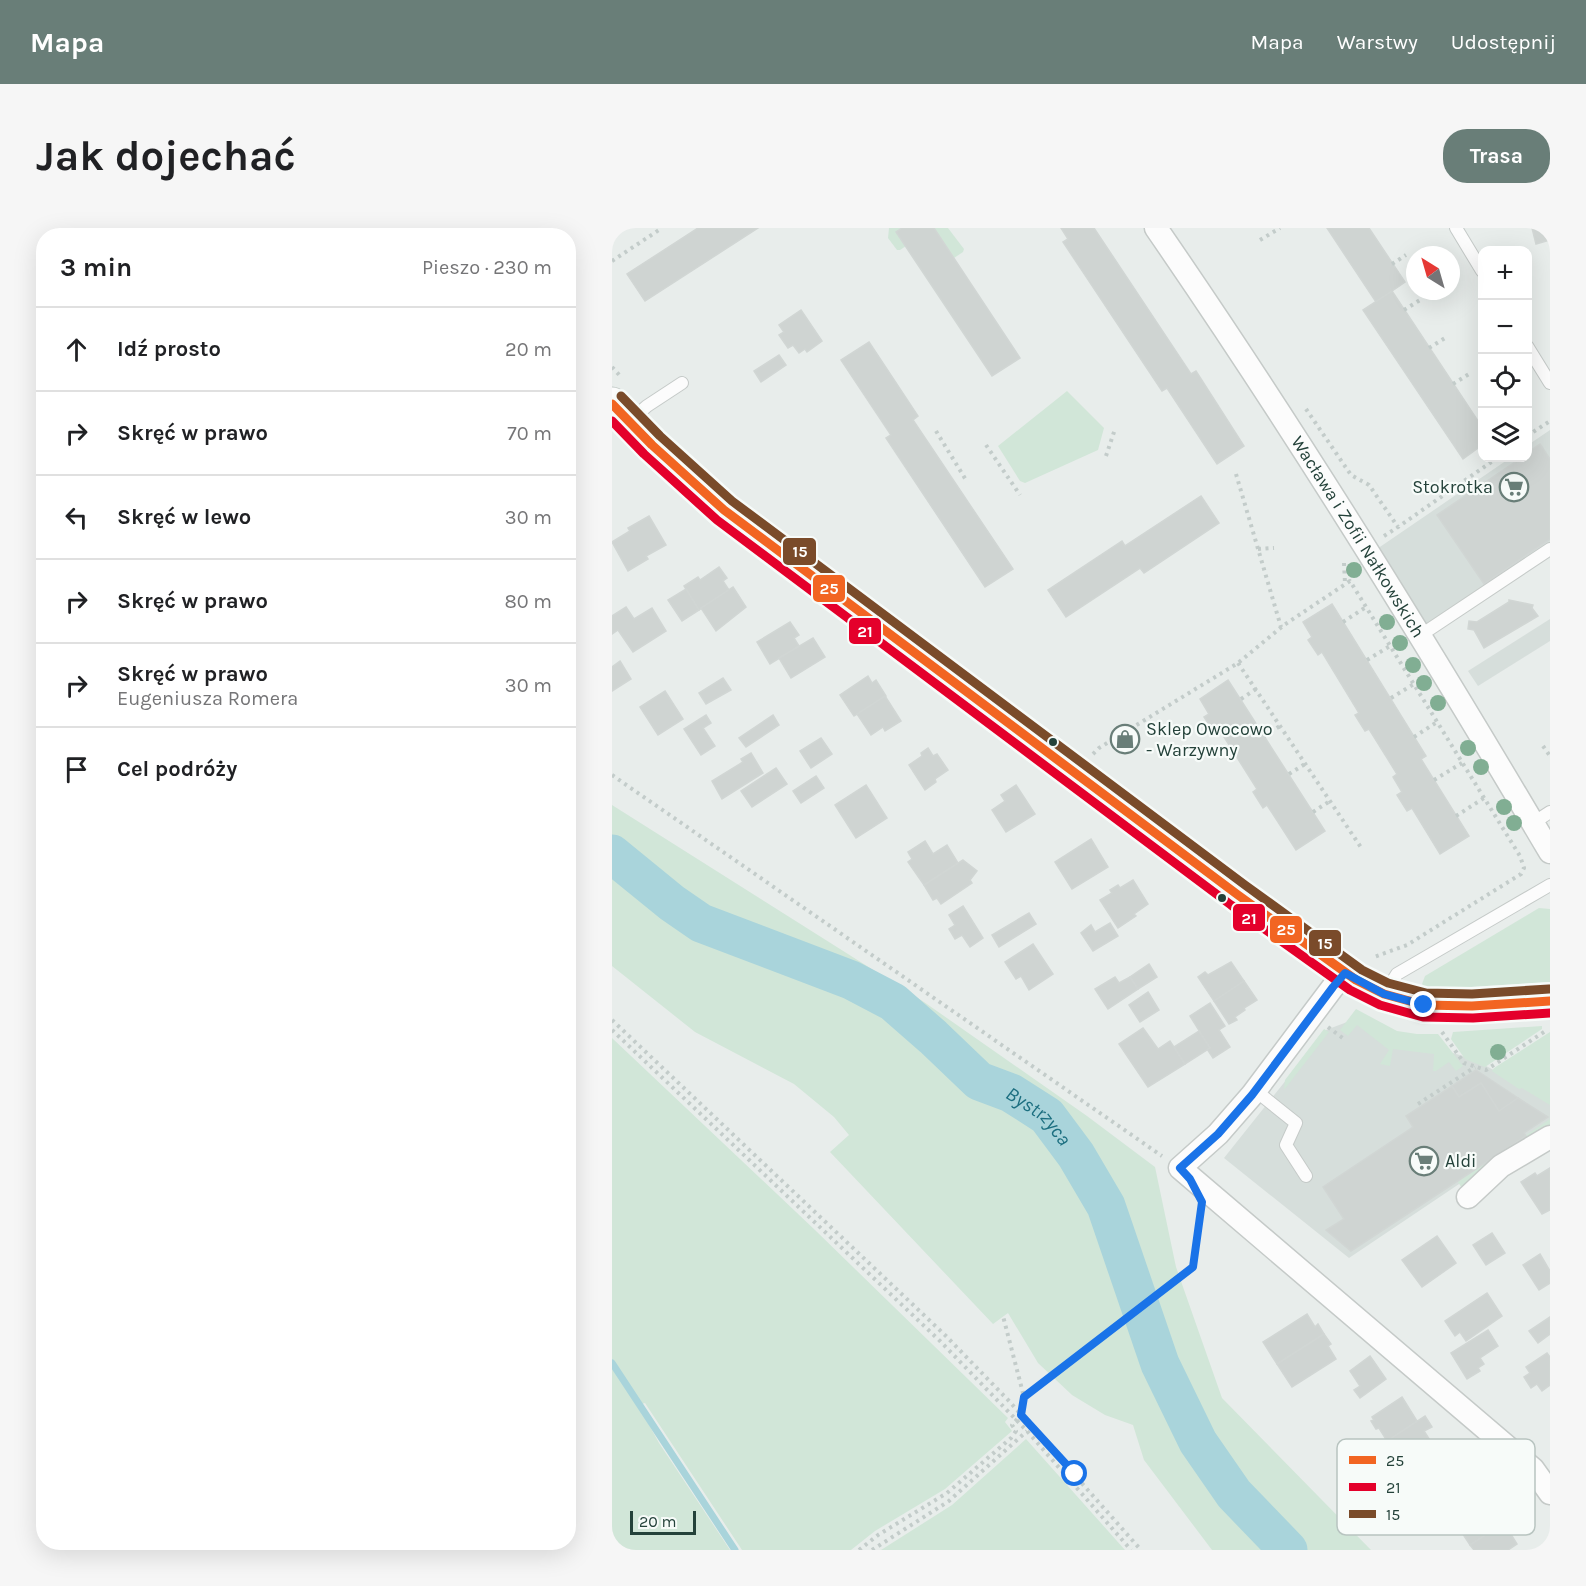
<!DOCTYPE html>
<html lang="pl">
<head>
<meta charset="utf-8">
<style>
	:root { --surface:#fff; --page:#f6f6f6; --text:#202124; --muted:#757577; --line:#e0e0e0; --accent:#697e78 }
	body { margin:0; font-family:Karla,sans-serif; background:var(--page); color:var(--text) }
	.controls { position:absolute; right:18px; top:18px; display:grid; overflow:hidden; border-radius:12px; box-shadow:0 6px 24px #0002 }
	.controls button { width:54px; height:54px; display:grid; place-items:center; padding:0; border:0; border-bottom:2px solid var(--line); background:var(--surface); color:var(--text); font:30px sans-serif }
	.compass { position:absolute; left:794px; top:18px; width:54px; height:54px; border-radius:50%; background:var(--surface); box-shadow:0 6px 24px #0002; rotate:323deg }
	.scale { position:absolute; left:18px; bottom:15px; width:66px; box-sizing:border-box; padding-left:6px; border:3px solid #24423a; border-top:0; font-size:16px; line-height:21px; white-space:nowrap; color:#24423a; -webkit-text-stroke:4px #f7fbf9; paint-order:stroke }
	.stop { position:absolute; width:18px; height:18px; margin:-14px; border:4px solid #1a73e8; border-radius:50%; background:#fff }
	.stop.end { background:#1a73e8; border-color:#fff; box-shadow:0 2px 6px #0008 }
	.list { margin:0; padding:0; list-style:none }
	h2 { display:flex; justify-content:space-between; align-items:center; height:78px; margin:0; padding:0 24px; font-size:26px }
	h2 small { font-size:20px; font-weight:400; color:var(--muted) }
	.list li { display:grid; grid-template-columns:39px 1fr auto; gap:18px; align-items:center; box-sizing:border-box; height:84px; padding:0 24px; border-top:2px solid var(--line) }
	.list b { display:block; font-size:22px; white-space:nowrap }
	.list p { margin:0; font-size:20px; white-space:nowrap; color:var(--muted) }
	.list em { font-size:20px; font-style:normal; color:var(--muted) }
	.icon { flex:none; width:33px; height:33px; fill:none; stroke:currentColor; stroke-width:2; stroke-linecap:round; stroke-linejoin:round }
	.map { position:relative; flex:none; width:938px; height:1322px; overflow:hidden; border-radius:24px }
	header { display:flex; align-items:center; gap:36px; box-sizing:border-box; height:84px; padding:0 30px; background:var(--accent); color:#fff }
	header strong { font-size:28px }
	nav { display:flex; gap:33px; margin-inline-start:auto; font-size:21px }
	.intro { display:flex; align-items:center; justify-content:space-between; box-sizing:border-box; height:144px; padding:0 36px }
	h1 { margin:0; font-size:42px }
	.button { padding:15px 27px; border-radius:24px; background:var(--accent); color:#fff; font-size:21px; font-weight:700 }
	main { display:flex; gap:36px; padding:0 36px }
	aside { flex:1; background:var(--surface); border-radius:24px; box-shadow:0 6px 24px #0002 }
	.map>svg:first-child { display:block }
</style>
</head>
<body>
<header>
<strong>Mapa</strong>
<nav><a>Mapa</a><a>Warstwy</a><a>Udostępnij</a></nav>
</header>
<div class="intro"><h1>Jak dojechać</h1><a class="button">Trasa</a></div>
<main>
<aside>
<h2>3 min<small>Pieszo · 230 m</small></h2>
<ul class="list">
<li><svg class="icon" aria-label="ahead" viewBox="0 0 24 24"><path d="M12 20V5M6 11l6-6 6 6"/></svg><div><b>Idź prosto</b></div><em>20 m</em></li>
<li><svg class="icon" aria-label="right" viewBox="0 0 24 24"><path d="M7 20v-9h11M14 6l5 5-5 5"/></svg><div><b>Skręć w prawo</b></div><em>70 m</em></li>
<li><svg class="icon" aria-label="left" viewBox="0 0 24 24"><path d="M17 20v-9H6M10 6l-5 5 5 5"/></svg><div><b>Skręć w lewo</b></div><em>30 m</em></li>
<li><svg class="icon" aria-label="right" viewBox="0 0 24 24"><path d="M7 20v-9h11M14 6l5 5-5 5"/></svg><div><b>Skręć w prawo</b></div><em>80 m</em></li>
<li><svg class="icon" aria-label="right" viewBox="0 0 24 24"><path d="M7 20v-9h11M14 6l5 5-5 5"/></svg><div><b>Skręć w prawo</b><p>Eugeniusza Romera</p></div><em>30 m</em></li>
<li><svg class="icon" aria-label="arrive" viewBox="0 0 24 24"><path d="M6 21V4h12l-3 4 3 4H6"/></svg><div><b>Cel podróży</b></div></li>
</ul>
</aside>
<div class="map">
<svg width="938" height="1322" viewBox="0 0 938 1322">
	<rect width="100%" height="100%" fill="#e8edeb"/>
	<g fill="#d6dedb">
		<path d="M938 202V314L814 399 762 323 898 230H915L916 217Z"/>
		<path d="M938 391V413L866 458 856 443Z"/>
		<path d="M743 791 824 820 861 831 938 872V895L737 1030 612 930 714 802Z"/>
	</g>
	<g fill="#d1e6d8">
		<path d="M277 0H290L284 4 294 18 288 22H285L276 10Z"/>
		<path d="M322 0H336L352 21 351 24 342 30Z"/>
		<path d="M455 163 492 200 486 222 413 255 408 253 386 218Z"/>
		<path d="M0 577 312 774 475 888 543 939 564 1039 610 1170 759 1322H600L532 1232 521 1197 493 1187 460 1167 426 1135 396 1085 381 1096 218 924 237 907 222 889 182 856 83 804 0 738Z"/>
		<path d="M927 680 938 681V754L826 761 813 760 810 756 813 748Z"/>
		<path d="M744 781 785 803 805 806H826L851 838 844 843 837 834 824 843H821L822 826 781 821 778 838 768 836 777 822 745 797 736 808 728 802Z"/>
		<path d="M930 798V801L873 839 853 831 839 811 841 804Z"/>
		<path d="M712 801 717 804 672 862 673 852Z"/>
		<path d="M938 804V877L910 860 907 861 880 843 882 840Z"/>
		<path d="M0 810 203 1002 396 1190 393 1194 400 1203 333 1261 263 1303 239 1322H130L33 1175 26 1177 47 1215 118 1322H0Z"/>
		<path d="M938 891V906L851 962 846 954Z"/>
		<path d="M414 1211 513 1322H269L340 1277Z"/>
	</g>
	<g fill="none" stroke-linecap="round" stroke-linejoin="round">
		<path stroke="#a9d4db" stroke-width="7" d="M0 1135 123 1322"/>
		<path stroke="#a9d4db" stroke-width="39" id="s1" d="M0 626 60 675 89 695 239 752 281 774 321 809 367 853 399 865 435 888 464 927 494 978 548 1136 586 1214 622 1266 676 1322"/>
	</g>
	<g fill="#cfd4d2" stroke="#d1d6d4" stroke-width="1.5">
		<path d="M86 0H146L33 73 15 46Z"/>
		<path d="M290 0H322L408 130 380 148 284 4Z"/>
		<path d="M449 0H482L579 146 584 143 632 218 605 236 555 160 550 163 451 14 456 11Z"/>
		<path d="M715 0H757L793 54 764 74Z"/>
		<path d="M920 0H938V12L924 16Z"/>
		<path d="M780 63 870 199V217L851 231 751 82Z"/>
		<path d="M189 82 210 113 195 124 193 121 187 125 181 117 176 120 167 107 172 104 167 97Z"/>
		<path d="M257 114 306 188 301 192 401 341 373 359 274 210 279 207 229 132Z"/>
		<path d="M167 127 174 137 149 154 142 143Z"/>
		<path d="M928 216 938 231V311L872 356 825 287 909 230H915V225Z"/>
		<path d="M589 268 607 295 532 345 528 340 454 389 436 362 510 313 513 318Z"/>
		<path d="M37 288 54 317 34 328 36 331 16 343 0 314 18 303 16 300Z"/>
		<path d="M107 339 115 350 111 353 117 362 87 382 72 358 86 349 88 352Z"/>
		<path d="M121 359 134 379 104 403 89 380Z"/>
		<path d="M74 361 87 382 70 393 56 372Z"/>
		<path d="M897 372 921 377 920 380 926 388 872 420 862 402 856 401 857 393 865 394 897 374Z"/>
		<path d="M720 376 814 528 809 531 857 608 828 626 800 580 795 583 785 567 790 564 781 549 785 546 757 501 753 503 743 487 747 485 710 424 706 427 696 412 700 409 691 394Z"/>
		<path d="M14 379 22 391 40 380 54 403 21 424 6 402 0 406V388Z"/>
		<path d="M178 394 187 407 182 410 187 418 158 436 145 414Z"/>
		<path d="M201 410 213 429 179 450 167 430Z"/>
		<path d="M8 433 19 451 0 463V439Z"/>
		<path d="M256 448 260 455 264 452 274 468 242 488 228 467Z"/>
		<path d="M111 450 119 462 94 476 87 465Z"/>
		<path d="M616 452 713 603 684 622 655 577 651 580 641 564 645 561 607 501 602 504 592 489 597 486 588 471Z"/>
		<path d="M53 463 71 491 46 507 28 479Z"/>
		<path d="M273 468 289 493 273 503 271 499 259 507 245 486Z"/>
		<path d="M94 487 99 495 91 500 103 518 89 527 72 501Z"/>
		<path d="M161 487 167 497 134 519 127 510Z"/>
		<path d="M209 510 220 526 199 540 188 523Z"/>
		<path d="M316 520 321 528 325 526 336 542 323 551 324 554 313 562 297 537 310 528 309 525Z"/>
		<path d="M139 525 151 545 110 571 100 553 131 534 129 531Z"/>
		<path d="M164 540 175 556 140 579 129 563Z"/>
		<path d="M204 548 212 560 189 575 181 563Z"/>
		<path d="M254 557 275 590 244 610 223 577Z"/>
		<path d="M404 557 423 586 394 604 380 582 393 573 389 567Z"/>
		<path d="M479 611 496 639 460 661 443 634Z"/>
		<path d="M313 613 321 626 335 617 346 635 312 657 296 634 300 631 296 624Z"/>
		<path d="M351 632 365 643 358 652 360 655 329 676 325 670 321 672 312 657Z"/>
		<path d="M521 652 536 676 522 686 524 688 506 700 488 672 500 665 498 662 506 657 508 660Z"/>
		<path d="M351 678 371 710 358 719 350 707 343 711 337 701 343 697 337 687Z"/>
		<path d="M417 685 424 696 387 719 380 707Z"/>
		<path d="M498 695 506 708 481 723 469 705 479 697 483 704Z"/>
		<path d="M421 716 441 746 417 762 409 748 404 751 393 734Z"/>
		<path d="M619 734 632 753 602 773 586 749 593 744 596 747Z"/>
		<path d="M537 736 545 749 526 761 518 749Z"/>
		<path d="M503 749 507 755 518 749 526 761 496 781 483 761Z"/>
		<path d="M632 753 645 772 632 780 633 782 623 789 625 792 617 796 602 773Z"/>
		<path d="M536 764 547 782 528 794 517 777Z"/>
		<path d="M598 775 613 798 607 802 618 819 601 830 595 821 598 820 578 788Z"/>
		<path d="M531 800 546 821 558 813 573 836 536 859 507 816Z"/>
		<path d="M587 803 598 820 573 836 562 819Z"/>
		<path d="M864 842 906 870 887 883 869 855 847 869 840 858Z"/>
		<path d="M869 855 887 883 906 870 936 889 912 905 914 908 739 1023 714 1002 732 991 711 959 801 899 794 888 840 858 847 869Z"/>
		<path d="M938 940V982L930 986 909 954 923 945 925 948Z"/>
		<path d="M880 1005 893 1025 874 1037 861 1017Z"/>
		<path d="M825 1008 844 1035 810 1059 790 1032Z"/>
		<path d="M928 1026 938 1043V1055L927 1062 911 1037Z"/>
		<path d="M875 1065 890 1088 854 1113 848 1104 843 1108 833 1093Z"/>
		<path d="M695 1086 703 1099 706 1096 712 1106 665 1136 651 1114Z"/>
		<path d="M938 1089V1106L926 1115 917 1103Z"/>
		<path d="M876 1102 886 1118 868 1130 872 1136 866 1140 868 1143 855 1151 839 1125Z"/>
		<path d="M712 1106 719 1116 716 1118 724 1131 680 1159 665 1136Z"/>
		<path d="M935 1125 938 1129V1157L930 1163 925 1156 919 1160 912 1149 918 1145 914 1139Z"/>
		<path d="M758 1128 774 1151 748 1170 742 1162 748 1158 738 1143Z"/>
		<path d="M790 1169 805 1193 775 1213 767 1200 764 1201 759 1193 762 1192 760 1189Z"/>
		<path d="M813 1188 820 1199 812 1203 823 1220 805 1232 803 1229 790 1237 775 1213Z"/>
		<path d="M876 1272 892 1295 858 1317 843 1294Z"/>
		<path d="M892 1295 905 1316 896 1322H862L858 1317Z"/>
	</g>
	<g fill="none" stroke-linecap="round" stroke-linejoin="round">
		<g stroke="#c5cac8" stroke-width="14">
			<g id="lane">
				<path d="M844 0 870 43"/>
				<path d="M915 118 938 155"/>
				<path d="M18 193 35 178 70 155"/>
				<path d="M809 407 938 321"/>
				<path d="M921 595 938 584"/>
				<path d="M773 765 785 746 938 657"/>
				<path d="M644 863 684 895 674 917 694 948"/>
			</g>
		</g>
		<g stroke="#c5cac8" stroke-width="25">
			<g id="street">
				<path id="s2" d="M544 0C684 203 813 412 938 624"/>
				<path d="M733 745 721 759 640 867 606 906 568 940 921 1241 938 1265"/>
				<path d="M856 969 889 938 938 909"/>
			</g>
		</g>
		<g stroke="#c3cbc8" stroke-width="35">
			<path id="secondary" d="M0 176 40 217 112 282 626 667 744 752 772 766 812 777 860 778 938 773"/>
		</g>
		<g stroke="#c3ccca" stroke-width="4" stroke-dasharray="3 4.5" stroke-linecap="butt">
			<path d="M648 12 668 0"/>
			<path d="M0 33 50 0"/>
			<path d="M780 36 794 27"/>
			<path d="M792 82 808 72"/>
			<path d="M817 120 833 110"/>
			<path d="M0 139 10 150"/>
			<path d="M841 156 857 146"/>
			<path d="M694 181 739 247 757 257 786 299 885 230"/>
			<path d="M867 194 870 192"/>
			<path d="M324 203 354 252"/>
			<path d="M915 208 938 193"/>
			<path d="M374 217 408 267"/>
			<path d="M494 228 503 201"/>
			<path d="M624 246 669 399"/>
			<path d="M772 308 786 299"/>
			<path d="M646 321 662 320"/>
			<path d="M732 335 733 355"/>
			<path d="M731 394 754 379"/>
			<path d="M755 432 778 418"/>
			<path d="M626 435 750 621"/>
			<path d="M779 470 802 456"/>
			<path d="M629 471 644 461"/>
			<path d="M652 508 668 498"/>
			<path d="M802 509 825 494"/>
			<path d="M931 518 938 528"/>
			<path d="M481 526 487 520 626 435 672 397 738 353 908 628 912 640 909 646 795 717 762 729"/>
			<path d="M677 546 693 536"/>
			<path d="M0 547 550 928"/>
			<path d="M822 552 850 535"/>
			<path d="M701 584 718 573"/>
			<path d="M844 588 872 570"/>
			<path d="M0 792 334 1108 397 1173 529 1322"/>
			<path d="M716 799 732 811"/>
			<path d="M0 802 328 1113 415 1203 519 1322"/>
			<path d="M830 804 852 835 874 842 935 802"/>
			<path d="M806 876 863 839"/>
			<path d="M412 1169 581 1039 588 987"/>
			<path d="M247 1322 266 1307 335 1265 399 1210 404 1203 400 1197 409 1187 412 1169 391 1088"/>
			<path d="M260 1322 337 1273 415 1203"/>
		</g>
		<use href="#lane" stroke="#fcfcfc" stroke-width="12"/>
		<use href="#street" stroke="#fcfcfc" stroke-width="22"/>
		<use href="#secondary" stroke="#fcfcfc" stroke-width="33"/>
		<g stroke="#f7fbf9" stroke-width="14">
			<path id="bus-1" d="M0 176 40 217 112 282 626 667 744 752 772 766 812 777 860 778 938 773"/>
		</g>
		<g stroke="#f7fbf9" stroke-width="14">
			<path id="bus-2" d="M0 193 32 226 105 292 619 677 738 762 768 777 811 789 861 790 938 785"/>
		</g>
		<g stroke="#f7fbf9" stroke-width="14">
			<path id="bus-3" d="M9 168 48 208 120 273 633 657 750 742 776 755 814 765 860 766 937 761"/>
		</g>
		<use href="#bus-1" stroke="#f26522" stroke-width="9"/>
		<use href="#bus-2" stroke="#e4002b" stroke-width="9"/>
		<use href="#bus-3" stroke="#7a4b2a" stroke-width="9"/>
	</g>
	<g fill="#81ae93">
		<circle cx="742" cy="342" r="8"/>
		<circle cx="775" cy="394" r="8"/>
		<circle cx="788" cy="415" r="8"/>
		<circle cx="801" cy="437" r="8"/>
		<circle cx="812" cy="455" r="8"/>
		<circle cx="826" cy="475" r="8"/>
		<circle cx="856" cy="520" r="8"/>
		<circle cx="869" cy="539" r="8"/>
		<circle cx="892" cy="579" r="8"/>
		<circle cx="902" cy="595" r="8"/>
		<circle cx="886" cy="824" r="8"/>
	</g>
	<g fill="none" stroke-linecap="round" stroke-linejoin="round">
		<path stroke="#1a73e8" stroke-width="8" d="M463 1246 409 1187 412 1169 581 1039 590 974 578 951 568 940 606 906 640 867 721 759 733 745 772 766 812 777"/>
	</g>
	<defs>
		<g id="supermarket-ring" transform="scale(1.5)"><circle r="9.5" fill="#f7fbf9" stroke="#697e78" stroke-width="1.5"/><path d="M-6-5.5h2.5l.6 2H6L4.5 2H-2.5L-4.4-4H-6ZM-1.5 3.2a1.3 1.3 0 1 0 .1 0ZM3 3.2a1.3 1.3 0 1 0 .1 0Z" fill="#697e78"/></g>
		<g id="shop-ring" transform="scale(1.5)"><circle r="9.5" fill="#f7fbf9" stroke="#697e78" stroke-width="1.5"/><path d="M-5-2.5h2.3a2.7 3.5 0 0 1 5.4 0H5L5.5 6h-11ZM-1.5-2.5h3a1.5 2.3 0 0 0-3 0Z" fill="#697e78"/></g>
	</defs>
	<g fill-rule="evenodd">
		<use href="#supermarket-ring" x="902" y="259"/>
		<use href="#shop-ring" x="513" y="511"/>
		<use href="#supermarket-ring" x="812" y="933"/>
	</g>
	<g fill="#24423a" stroke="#f7fbf9" stroke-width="2">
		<circle cx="441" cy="514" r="5"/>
		<circle cx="610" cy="670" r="5"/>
	</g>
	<g text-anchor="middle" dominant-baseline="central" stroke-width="4.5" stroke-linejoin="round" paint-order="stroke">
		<g font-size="18" fill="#24423a" stroke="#f7fbf9" text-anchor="start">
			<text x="881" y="259" text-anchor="end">Stokrotka</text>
			<text x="534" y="501">Sklep Owocowo<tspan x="534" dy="21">- Warzywny</tspan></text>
			<text x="833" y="933">Aldi</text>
		</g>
		<g font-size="18" fill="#24423a" stroke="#f7fbf9">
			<text stroke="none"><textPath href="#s2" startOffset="369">Wacława i Zofii Nałkowskich</textPath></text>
		</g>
		<g font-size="20" font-style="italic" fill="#1c6f80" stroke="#f7fbf9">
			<text stroke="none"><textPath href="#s1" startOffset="508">Bystrzyca</textPath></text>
		</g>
	</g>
	<rect x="725" y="1211" width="198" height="96" rx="9" fill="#f7fbf9" stroke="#b8c4c0" stroke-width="1.5"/>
	<rect x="737" y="1228" width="27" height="8" fill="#f26522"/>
	<rect x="737" y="1255" width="27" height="8" fill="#e4002b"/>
	<rect x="737" y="1282" width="27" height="8" fill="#7a4b2a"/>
	<g font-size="16" fill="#24423a">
		<text x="774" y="1238">25</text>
		<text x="774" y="1265">21</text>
		<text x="774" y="1292">15</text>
	</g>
	<g stroke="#f7fbf9" stroke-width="2">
		<rect x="170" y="309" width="35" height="29" rx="6" fill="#7a4b2a"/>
		<rect x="200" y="346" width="34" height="29" rx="6" fill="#f26522"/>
		<rect x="236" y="389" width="34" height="28" rx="6" fill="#e4002b"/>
		<rect x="620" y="675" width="34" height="29" rx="6" fill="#e4002b"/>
		<rect x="657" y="687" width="34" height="29" rx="6" fill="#f26522"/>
		<rect x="696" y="701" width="34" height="28" rx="6" fill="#7a4b2a"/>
	</g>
	<g font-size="16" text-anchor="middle" font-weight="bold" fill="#fff">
		<text x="188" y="329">15</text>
		<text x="217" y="366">25</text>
		<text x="253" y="409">21</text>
		<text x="637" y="696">21</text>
		<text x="674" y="707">25</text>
		<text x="713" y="721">15</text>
	</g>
</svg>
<div class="controls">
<button>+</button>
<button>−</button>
<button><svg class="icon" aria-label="locate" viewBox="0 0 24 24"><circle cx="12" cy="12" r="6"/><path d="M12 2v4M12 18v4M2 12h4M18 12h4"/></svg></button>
<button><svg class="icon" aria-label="layers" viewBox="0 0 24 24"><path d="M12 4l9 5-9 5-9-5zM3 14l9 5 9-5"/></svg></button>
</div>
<svg class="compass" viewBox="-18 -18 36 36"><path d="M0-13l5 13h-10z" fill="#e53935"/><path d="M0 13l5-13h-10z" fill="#757577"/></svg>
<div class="scale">20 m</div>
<div class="stop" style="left:463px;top:1246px"></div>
<div class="stop end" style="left:812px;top:777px"></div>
</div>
</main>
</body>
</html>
